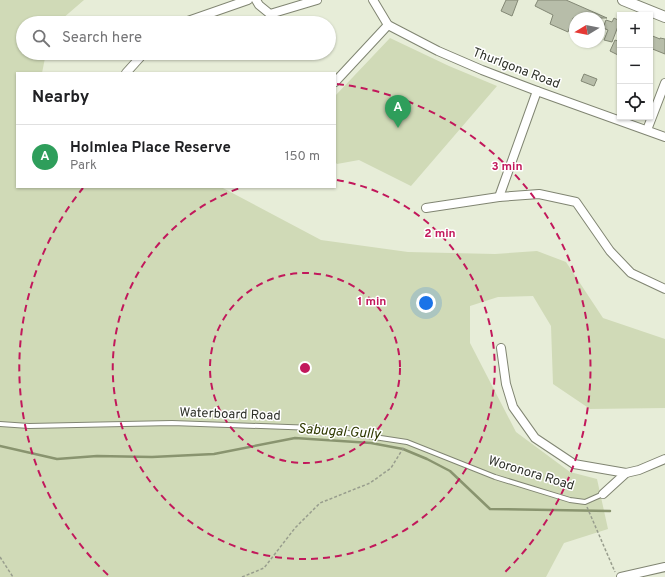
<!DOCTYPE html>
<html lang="en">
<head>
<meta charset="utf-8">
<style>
	:root { --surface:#fff; --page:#f2f2f2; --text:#202124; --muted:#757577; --line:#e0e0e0; --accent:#738534 }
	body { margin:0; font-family:Overpass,sans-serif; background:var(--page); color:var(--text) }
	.controls { position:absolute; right:12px; top:12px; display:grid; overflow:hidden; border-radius:0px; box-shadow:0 1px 3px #0004 }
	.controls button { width:36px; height:36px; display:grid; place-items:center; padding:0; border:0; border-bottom:1px solid var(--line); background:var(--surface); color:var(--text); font:20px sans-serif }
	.compass { position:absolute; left:569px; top:12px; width:36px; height:36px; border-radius:50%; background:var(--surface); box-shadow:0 1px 3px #0004; rotate:260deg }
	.you { position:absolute; left:426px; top:303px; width:14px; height:14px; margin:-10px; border:3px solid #fff; border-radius:50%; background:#1a73e8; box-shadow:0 0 0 6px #1a73e833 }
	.badge { display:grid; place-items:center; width:26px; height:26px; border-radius:50%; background:var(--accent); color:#fff; font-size:13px; font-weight:700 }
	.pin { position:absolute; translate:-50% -33px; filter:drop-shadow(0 1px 2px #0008) }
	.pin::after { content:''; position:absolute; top:21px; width:14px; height:12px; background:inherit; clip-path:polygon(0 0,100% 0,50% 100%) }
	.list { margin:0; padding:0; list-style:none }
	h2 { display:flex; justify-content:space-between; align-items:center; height:52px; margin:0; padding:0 16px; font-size:17px }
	h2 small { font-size:13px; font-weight:400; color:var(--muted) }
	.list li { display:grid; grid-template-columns:26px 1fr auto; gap:12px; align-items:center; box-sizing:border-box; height:64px; padding:0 16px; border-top:1px solid var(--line) }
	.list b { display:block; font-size:15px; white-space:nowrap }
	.list p { margin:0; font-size:13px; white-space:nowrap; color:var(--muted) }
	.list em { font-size:13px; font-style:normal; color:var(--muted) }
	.icon { flex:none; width:22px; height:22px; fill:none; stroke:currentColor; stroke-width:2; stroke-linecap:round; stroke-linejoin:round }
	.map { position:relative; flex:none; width:665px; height:577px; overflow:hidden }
	.search { position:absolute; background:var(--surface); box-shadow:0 1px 3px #0004; left:16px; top:16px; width:320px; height:44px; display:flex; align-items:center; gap:10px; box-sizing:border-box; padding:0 14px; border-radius:22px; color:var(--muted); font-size:15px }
	.panel { position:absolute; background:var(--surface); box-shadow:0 1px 3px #0004; left:16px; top:72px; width:320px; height:116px; border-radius:0px }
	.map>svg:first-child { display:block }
</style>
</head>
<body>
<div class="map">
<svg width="665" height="577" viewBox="0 0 665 577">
	<rect width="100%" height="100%" fill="#e7edd8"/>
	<g fill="#d0dab7">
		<path d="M0 0H84L62 19 60 23H23V53H46L42 73H17V187H221L321 240 408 252 495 254 537 251 566 262 603 318 665 339V408L590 409 553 384 551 326 533 296 498 297 470 306V343L516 432 570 472 597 479 608 529 564 543 546 577H0Z"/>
		<path d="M390 38 449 66 497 86 411 186 359 160 337 164 335 162V96Z"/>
	</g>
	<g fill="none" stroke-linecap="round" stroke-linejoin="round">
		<path stroke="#89946f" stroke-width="2.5" d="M0 446 57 459 97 456 152 457 214 454 295 438 371 443 403 449 427 459 450 471 490 509 610 511"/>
	</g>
	<g fill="#b7bda9" stroke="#838875">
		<path d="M506 0H518L512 16 501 11Z"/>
		<path d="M538 0H566L607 18H573L568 32 550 24 553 15 535 6Z"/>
		<path d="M614 18 620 21 612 42 604 40 608 30 603 28 606 20 612 22Z"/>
		<path d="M650 35 660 39V38L665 39V54L650 48Z"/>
		<path d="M615 40 620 42V50L618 55 610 51Z"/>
		<path d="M584 74 597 79 594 86 581 81Z"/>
	</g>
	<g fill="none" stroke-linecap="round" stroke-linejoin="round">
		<g stroke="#808572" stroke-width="6">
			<path id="service" d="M0 424 29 426 172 423 315 428 407 442 495 477 570 500 585 502 603 494"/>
		</g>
		<g stroke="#808572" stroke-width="10">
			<g id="minor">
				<path d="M256 0 259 5 270 14 317 0"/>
				<path d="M373 0 388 25 438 51 482 70 537 91 665 137"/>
				<path d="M182 23 248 0"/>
				<path d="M126 73 144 53"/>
				<path d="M335 82 388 25"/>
				<path d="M647 130 665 83"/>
				<path d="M499 197 537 91"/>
				<path d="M426 208 499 197 539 194 576 202 610 251 631 273 665 289"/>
				<path d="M501 348 506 384 513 407 535 438 574 464 626 473"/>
				<path d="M603 494 626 473 639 470 665 459"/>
				<path d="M621 577 665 567"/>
			</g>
		</g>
		<g stroke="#808572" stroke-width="12">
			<path id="tertiary" d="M623 0 665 17"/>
		</g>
		<g stroke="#989d8d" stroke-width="1.5" stroke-dasharray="3 2" stroke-linecap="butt">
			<path d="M587 507 615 572"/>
			<path d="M0 557 13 577"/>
			<path d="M242 577 264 568 295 528 320 503 370 483 391 468 404 447"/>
		</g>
		<use href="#service" stroke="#fff" stroke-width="4"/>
		<use href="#minor" stroke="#fff" stroke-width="8"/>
		<use href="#tertiary" stroke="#fff" stroke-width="10"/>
	</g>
	<g fill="none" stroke="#c2185b" stroke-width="2" stroke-dasharray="7 5">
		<circle cx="305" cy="368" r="95"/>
		<path d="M337 180A191 191 0 1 1 243 187"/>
		<path d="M108 575A286 286 0 0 1 83 188M337 84A286 286 0 0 1 502 575"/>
	</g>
	<g text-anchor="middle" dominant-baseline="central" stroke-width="3" stroke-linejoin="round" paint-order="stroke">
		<g font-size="13" fill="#2f322a" stroke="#fff">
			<text transform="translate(516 69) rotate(21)">Thurlgona Road</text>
			<text transform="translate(230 415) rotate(2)">Waterboard Road</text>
			<text transform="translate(531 474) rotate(17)">Woronora Road</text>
		</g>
		<g font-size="14" font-style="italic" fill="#2f3900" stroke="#fff">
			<text transform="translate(339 432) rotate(4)">Sabugal Gully</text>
		</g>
	</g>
	<circle cx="305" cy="368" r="6" fill="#c2185b" stroke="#fff" stroke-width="2"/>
	<g font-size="12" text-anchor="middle" font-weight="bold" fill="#c2185b" stroke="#fff" stroke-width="3" stroke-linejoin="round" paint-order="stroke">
		<text x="507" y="170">3 min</text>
		<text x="440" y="237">2 min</text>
		<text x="372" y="305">1 min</text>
	</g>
</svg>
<div class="controls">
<button>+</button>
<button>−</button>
<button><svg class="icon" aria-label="locate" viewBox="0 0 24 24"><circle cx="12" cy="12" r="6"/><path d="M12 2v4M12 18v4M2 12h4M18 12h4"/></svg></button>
</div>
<svg class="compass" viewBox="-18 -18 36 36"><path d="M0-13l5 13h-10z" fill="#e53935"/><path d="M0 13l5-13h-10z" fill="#757577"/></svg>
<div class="you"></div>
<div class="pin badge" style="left:398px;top:128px;background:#2e9e5b">A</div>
<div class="search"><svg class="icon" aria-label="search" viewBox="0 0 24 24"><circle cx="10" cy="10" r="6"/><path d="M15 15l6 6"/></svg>Search here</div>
<section class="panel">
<h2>Nearby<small></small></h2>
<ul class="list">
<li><span class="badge" style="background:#2e9e5b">A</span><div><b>Holmlea Place Reserve</b><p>Park</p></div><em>150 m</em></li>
</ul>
</section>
</div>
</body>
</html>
